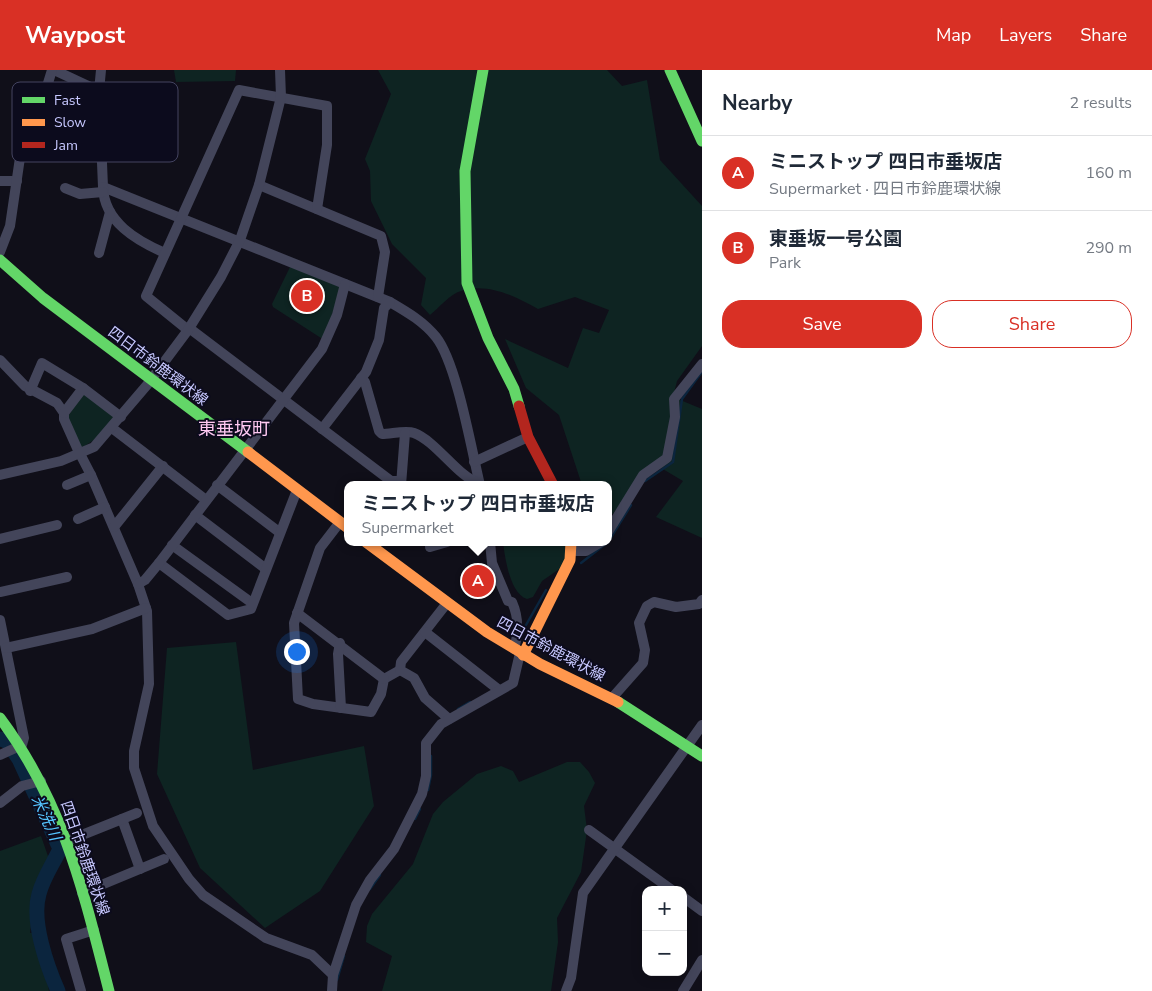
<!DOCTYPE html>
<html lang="en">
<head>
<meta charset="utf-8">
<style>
	:root { --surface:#fff; --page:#f2f2f3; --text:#1f2937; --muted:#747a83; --line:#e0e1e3; --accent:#d93025 }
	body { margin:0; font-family:"Nunito Sans","Noto Sans JP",sans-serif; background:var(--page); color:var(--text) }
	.controls { position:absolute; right:15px; bottom:15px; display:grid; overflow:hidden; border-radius:10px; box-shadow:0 2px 12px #0003 }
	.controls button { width:45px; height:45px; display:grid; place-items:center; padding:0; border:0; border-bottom:1px solid var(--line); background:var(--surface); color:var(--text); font:25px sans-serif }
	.you { position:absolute; left:296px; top:581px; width:18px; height:18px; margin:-12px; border:4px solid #fff; border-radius:50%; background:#1a73e8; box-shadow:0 0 0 8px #1a73e833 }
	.badge { display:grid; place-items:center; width:32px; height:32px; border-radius:50%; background:var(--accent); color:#fff; font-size:16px; font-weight:700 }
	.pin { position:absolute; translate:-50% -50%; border:2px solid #fff; box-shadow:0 1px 5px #0006 }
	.popup { position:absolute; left:344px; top:411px; width:268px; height:65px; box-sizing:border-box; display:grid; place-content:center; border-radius:10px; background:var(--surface); filter:drop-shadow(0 1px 4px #0005); font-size:16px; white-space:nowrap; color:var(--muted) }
	.popup b { font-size:19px; color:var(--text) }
	.popup::after { content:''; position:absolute; left:50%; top:100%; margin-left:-10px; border:10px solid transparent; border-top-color:var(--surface) }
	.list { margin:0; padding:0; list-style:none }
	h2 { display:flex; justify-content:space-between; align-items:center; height:65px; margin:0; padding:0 20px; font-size:21px }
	h2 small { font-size:16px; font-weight:400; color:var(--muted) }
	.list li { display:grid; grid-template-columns:32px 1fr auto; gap:15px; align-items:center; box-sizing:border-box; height:75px; padding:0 20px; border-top:1px solid var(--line) }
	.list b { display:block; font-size:19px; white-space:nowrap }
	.list p { margin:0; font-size:16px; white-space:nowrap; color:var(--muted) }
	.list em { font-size:16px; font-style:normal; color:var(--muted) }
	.actions { display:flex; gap:10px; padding:15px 20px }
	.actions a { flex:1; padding:11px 0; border:1px solid var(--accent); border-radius:20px; text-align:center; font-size:18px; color:var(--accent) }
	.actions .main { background:var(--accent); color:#fff }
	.map { position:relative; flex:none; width:702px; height:921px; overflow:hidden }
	header { display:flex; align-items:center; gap:30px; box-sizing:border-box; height:70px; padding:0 25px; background:var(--accent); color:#fff }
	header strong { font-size:24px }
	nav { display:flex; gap:28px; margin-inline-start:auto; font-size:18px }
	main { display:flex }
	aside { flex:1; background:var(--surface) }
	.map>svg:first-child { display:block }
</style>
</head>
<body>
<header>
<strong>Waypost</strong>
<nav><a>Map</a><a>Layers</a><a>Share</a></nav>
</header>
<main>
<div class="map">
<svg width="702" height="921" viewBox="0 0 702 921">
	<rect width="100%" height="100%" fill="#100f19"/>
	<g fill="#0e2422">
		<path d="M174 0H236L235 11 176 12Z"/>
		<path d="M378 0H607L622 16 647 10 660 90 702 136V276L677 311 673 327 702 339V468L656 447 683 411 656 395 608 449V415H582L559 345 526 318 505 269 568 298 583 258 599 263 609 240 575 227 538 239C515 226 487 212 461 221 450 224 439 238 430 245L421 235 426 208 392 174 371 131 370 101 365 89 391 24Z"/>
		<path d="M290 197 339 215 340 219 325 267 321 268 273 237 272 234Z"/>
		<path d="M82 324H86L112 344 114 349 100 366 83 377 79 376 67 348Z"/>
		<path d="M503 472H520L522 476 540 472H565L568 493 542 511 533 527 527 529C510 524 505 488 503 472Z"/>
		<path d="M236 572 253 700 364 676 374 736 320 821 265 858 200 798 157 704 167 578Z"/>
		<path d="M567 692H580L589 702 595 713 584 736 587 760 581 802 557 848 558 872 551 921H382L392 886 366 872 367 856 372 844 413 794 433 744 443 732 477 704 501 696 513 701 519 712Z"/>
		<path d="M41 766 49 789 34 833 30 863 38 862 49 921H0V781Z"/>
	</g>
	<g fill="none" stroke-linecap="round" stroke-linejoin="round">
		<g stroke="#0b253e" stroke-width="2.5">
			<path d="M645 411 673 392 682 329 701 303"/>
			<path d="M608 472 631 435"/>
			<path d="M581 493 608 472"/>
			<path d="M522 562 546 520"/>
			<path d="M458 639 470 632"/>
			<path d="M428 720 431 705V686"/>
			<path d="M415 749 420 739"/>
			<path d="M370 819 380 805"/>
			<path d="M337 910 344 886"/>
		</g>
		<path stroke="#0b253e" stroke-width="15" d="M0 669 7 671 19 689 60 779C53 794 43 808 39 824 31 851 47 896 58 921"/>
		<g stroke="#43455a" stroke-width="10">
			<path d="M54 0 99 21 103 117 390 232C407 242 423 251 436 267 457 294 471 378 480 415"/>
			<path d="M99 21 101 0"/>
			<path d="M0 111H17"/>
			<path d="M259 115 381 166 385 182 378 227"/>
			<path d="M103 117C104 152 137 171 165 183"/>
			<path d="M65 118 80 124 103 122"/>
			<path d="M0 182 10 156 22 74 40 39 52 0"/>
			<path d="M99 183 110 142"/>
			<path d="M189 258 391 411H400"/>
			<path d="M188 260 146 226 239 20 327 36V75L317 139"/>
			<path d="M0 290 25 316 57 333 64 343V349L77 378 91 405 138 514 147 541 149 614 134 681V698L153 756 189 809 203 825 266 868 312 885 333 905"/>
			<path d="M361 308 365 312 379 361 382 364C391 364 406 360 414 363 436 371 459 408 479 413"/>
			<path d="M30 321 42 293 83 318"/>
			<path d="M64 343 83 318 121 347"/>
			<path d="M112 358 206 430"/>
			<path d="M322 359 366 302 379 270 384 238 390 232"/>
			<path d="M474 392 528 367"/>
			<path d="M0 405 61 391 94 377 147 315 188 260 221 207 240 170 259 115 281 27 280 0"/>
			<path d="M67 415 91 405"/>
			<path d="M217 415 279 462"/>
			<path d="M401 415 405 363"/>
			<path d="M195 445 266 499"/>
			<path d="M78 449 105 437"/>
			<path d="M340 452 320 478 294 553 298 629 313 634 371 642 381 624 384 609 400 600"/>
			<path d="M114 457 163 396"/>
			<path d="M608 462 643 405 667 388 675 347 674 329 702 294"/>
			<path d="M0 469 57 455"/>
			<path d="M490 472 492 493 508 531 512 532C519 548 519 562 514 579"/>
			<path d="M172 475 252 533"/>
			<path d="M430 477 447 472"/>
			<path d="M572 481H586L601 472"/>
			<path d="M159 493 228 545 251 539 297 420"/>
			<path d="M138 514 145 510 159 493 322 279 337 245 345 214"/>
			<path d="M0 522 67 507"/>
			<path d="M447 533 401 592 400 600 414 608 425 628 449 649"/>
			<path d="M297 543 384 609"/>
			<path d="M0 550 24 668 22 675 0 685"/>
			<path d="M425 562 499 620"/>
			<path d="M340 573 338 584 341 638"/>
			<path d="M6 578 92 559 146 538"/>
			<path d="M612 628 643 593 645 580 639 553 647 536 654 532 676 537 699 534 702 530"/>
			<path d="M0 733 22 716 41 711"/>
			<path d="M122 749 140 799"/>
			<path d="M589 760 672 820"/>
			<path d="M67 771 137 743"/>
			<path d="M82 823 164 789"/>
			<path d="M683 827 702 841"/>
			<path d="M81 921 66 869 94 860"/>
			<path d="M332 921 333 905 356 835 370 810 394 779 422 724 426 706V673L441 654 513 613 520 583"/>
			<path d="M566 921 571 908 583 823 702 655"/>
			<path d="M683 921 702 890"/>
		</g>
		<g stroke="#63d668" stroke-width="11">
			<path d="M483 0 465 101 467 213 488 268 514 319 519 336"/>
			<path d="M670 0 702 71"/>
			<path d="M0 190 43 228 248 382"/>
			<path d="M618 632 702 686"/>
			<path d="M0 648C64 734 83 820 109 921"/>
		</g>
		<g stroke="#ff974d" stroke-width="11">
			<path d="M248 382 348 458"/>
			<path d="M366 472 487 562 540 594 618 632"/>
			<path d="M523 585 570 490 571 472"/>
		</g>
		<path stroke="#b3261e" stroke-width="11" d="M519 336 528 367 553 415"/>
	</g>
	<g text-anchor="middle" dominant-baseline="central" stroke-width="4" stroke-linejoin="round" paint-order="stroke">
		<g font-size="15" fill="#c7c8ff" stroke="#0c0b1d">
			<text transform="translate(158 296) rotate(37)">四日市鈴鹿環状線</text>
			<text transform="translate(551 579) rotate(28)">四日市鈴鹿環状線</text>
			<text transform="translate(85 788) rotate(71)">四日市鈴鹿環状線</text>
		</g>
		<g font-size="16" font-style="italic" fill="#55c4ff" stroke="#0c0b1d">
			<text transform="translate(46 748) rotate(65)">米洗川</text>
		</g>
		<g font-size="18" fill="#ffc9f2" stroke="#0c0b1d">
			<text x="234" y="359">東垂坂町</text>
		</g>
	</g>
	<rect x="12" y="12" width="166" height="80" rx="8" fill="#0c0b1d" stroke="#444461" stroke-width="1"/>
	<rect x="22" y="27" width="23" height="6" fill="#63d668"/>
	<rect x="22" y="49" width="23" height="7" fill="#ff974d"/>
	<rect x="22" y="72" width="23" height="6" fill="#b3261e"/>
	<g font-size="14" fill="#c7c8ff">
		<text x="54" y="35">Fast</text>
		<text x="54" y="57">Slow</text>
		<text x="54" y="80">Jam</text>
	</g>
</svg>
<div class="controls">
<button>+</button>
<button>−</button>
</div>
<div class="you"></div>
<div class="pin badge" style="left:478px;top:511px">A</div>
<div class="popup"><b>ミニストップ 四日市垂坂店</b>Supermarket</div>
<div class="pin badge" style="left:307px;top:226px">B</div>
</div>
<aside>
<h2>Nearby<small>2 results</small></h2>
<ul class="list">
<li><span class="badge">A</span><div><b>ミニストップ 四日市垂坂店</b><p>Supermarket · 四日市鈴鹿環状線</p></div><em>160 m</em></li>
<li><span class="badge">B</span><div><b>東垂坂一号公園</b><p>Park</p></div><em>290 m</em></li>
</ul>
<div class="actions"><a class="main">Save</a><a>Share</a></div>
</aside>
</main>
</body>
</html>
